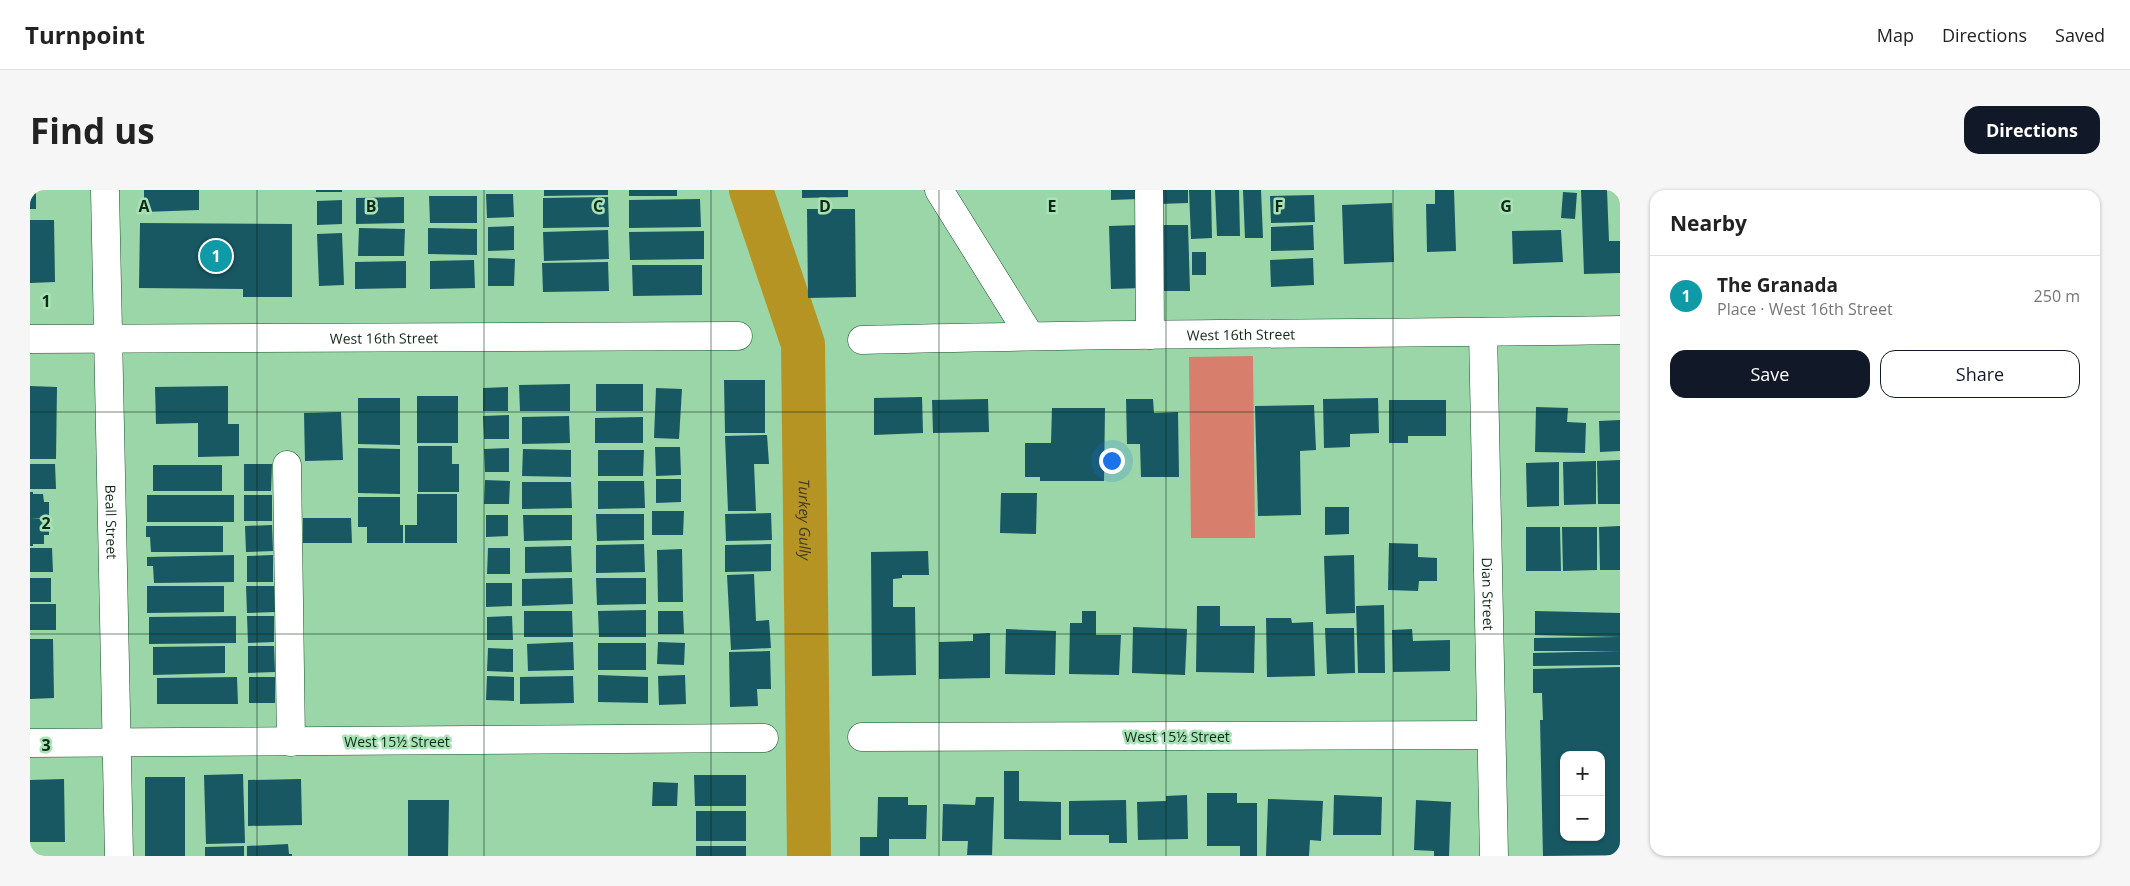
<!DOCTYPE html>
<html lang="en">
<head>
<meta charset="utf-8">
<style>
	:root { --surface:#fff; --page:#f6f6f6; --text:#222; --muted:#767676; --line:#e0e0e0; --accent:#111827 }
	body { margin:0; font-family:"Open Sans",sans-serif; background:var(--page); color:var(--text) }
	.controls { position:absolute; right:15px; bottom:15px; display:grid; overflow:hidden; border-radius:10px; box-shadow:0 1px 4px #0004 }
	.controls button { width:45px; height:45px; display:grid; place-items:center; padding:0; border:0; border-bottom:1px solid var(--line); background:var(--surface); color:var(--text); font:25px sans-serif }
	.you { position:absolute; left:1081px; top:270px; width:18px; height:18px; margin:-12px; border:4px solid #fff; border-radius:50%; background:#1a73e8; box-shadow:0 0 0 8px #1a73e833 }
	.badge { display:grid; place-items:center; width:32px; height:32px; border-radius:50%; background:var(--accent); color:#fff; font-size:16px; font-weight:700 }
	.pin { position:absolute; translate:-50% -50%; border:2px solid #fff; box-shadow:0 1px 5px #0006 }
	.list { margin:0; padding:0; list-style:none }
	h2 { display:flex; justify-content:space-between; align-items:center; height:65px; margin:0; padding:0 20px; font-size:21px }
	h2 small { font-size:16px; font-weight:400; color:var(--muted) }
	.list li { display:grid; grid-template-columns:32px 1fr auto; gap:15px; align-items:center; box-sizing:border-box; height:80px; padding:0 20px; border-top:1px solid var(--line) }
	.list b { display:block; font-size:19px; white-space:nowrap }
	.list p { margin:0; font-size:16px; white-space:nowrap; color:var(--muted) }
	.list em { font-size:16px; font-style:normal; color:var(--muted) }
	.actions { display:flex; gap:10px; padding:15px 20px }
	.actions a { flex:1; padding:11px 0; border:1px solid var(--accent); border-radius:15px; text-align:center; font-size:18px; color:var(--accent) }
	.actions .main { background:var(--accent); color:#fff }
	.map { position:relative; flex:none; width:1590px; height:666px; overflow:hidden; border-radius:15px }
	header { display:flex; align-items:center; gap:30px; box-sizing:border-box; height:70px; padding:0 25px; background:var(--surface); border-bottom:1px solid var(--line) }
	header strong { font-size:24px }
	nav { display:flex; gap:28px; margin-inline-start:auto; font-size:18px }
	.intro { display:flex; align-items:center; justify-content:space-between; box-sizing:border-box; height:120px; padding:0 30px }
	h1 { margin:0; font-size:35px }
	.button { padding:12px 22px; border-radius:15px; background:var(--accent); color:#fff; font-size:18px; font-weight:700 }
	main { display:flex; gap:30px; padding:0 30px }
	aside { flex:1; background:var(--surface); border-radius:15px; box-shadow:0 1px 4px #0004 }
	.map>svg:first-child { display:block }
</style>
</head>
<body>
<header>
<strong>Turnpoint</strong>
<nav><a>Map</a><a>Directions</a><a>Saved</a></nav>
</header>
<div class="intro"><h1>Find us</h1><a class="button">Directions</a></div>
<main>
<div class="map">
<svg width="1590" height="666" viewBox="0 0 1590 666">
	<rect width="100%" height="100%" fill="#9ad6a8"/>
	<path fill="#d77e6d" d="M1223 166 1225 348H1161L1159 167Z"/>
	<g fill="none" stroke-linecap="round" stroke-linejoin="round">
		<path stroke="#b59423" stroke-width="44" id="s1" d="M721 0 773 154 779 666"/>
	</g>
	<g fill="#185863" fill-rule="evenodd">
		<rect x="0" y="0" width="6" height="19"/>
		<path d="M114 0H169V20L114 22Z"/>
		<rect x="286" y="0" width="26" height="2"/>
		<path d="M514 0H578V5L514 6Z"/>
		<rect x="599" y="0" width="48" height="6"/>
		<path d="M772 0H818V7L772 8Z"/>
		<path d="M1081 0H1109V9L1081 10Z"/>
		<path d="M1129 0H1158V13L1129 14Z"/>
		<path d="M1159 0H1181L1182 48 1161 49Z"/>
		<path d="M1185 0H1209L1210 46H1187Z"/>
		<path d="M1213 0H1231L1233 48H1215Z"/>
		<path d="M1405 0H1424L1426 61 1397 62 1396 14H1405Z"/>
		<path d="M1551 0H1577L1579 51H1590V83L1554 84Z"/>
		<path d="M1533 2 1547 3 1545 29 1531 28Z"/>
		<path d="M456 4H483L484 27 457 28Z"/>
		<path d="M1284 5 1285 32 1241 33 1240 6Z"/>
		<path d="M399 6H447V33H400Z"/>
		<path d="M374 7V33L326 34V8Z"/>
		<path d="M578 7 579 37 513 38V8Z"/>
		<path d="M670 9 671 37 599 38V10Z"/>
		<path d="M312 10V34L287 35V11Z"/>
		<path d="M1362 13 1364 72 1314 74 1312 15Z"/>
		<path d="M777 19H825L826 107 778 108Z"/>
		<path d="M0 30H24L25 92 0 93Z"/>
		<path d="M110 33 262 34V107H213V99L109 98Z"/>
		<path d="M1110 35 1113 98 1081 99 1079 36Z"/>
		<path d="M1127 35H1158L1160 101H1129Z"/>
		<path d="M1283 35 1284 60 1241 61V37Z"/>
		<path d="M484 36V60L458 61V37Z"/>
		<path d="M329 38 375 39 374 66H328Z"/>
		<path d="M398 38 447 39V65L398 64Z"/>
		<path d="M578 40 579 69 514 71 513 42Z"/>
		<path d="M1531 40 1533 72 1483 74 1482 41Z"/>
		<path d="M674 41V69L600 70 599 42Z"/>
		<path d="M312 43 314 95 289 96 287 44Z"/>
		<rect x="1162" y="62" width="14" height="23"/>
		<path d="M458 68 485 69 484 96H458Z"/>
		<path d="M1283 68 1284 95 1241 97 1240 70Z"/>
		<path d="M444 70 445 98 400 99V71Z"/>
		<path d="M376 71V98L325 99V72Z"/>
		<path d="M578 72 579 101 513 102 512 73Z"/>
		<path d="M602 75H672V105L603 106Z"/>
		<path d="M694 190H735V243H695Z"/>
		<path d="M540 194V221H490L489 195Z"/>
		<rect x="566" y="194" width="47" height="27"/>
		<path d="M0 196 27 197 26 269H0Z"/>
		<path d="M198 196V234H209V266L168 267V233L126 234 125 197Z"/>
		<path d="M478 197V221H453V198Z"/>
		<path d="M626 198 652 199 649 249 624 248Z"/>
		<rect x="387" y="206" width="41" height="47"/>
		<path d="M892 207 893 243 844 245V208Z"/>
		<path d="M328 208H370V255L328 254Z"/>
		<path d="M1348 208 1349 243 1320 244V257L1294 258 1293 209Z"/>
		<path d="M958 209 959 242 903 243 902 210Z"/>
		<path d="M1096 209H1123L1124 223 1148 222 1149 287H1111L1110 254H1097Z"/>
		<path d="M1359 210H1416V246H1378V253H1359Z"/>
		<path d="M1284 215 1286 260 1270 261 1271 325 1228 326 1225 216Z"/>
		<path d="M1506 217 1538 218 1537 232 1556 233 1555 263 1505 262Z"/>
		<path d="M1022 218H1075L1074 291H1010V287H995V253H1021Z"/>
		<path d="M311 222 313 270 275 271 274 223Z"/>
		<path d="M479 225V249H454L453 226Z"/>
		<path d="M539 226 540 253 492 254V227Z"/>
		<path d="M613 227V253H565V228Z"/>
		<path d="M1590 230V261L1570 262 1569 231Z"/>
		<path d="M737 245 739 274H724L726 321H698L695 246Z"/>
		<path d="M388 256H422V274H429V302H388Z"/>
		<path d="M625 257H650L651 285 626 286Z"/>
		<path d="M328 258 370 259V304L328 303Z"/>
		<path d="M479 258V282H455L454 259Z"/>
		<path d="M493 259 541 260V287L492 286Z"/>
		<path d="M568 260H614L613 286H568Z"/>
		<path d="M1590 270V314H1568L1567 271Z"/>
		<path d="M1566 271V314L1534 315 1533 272Z"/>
		<path d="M1529 272V316L1497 317 1496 273Z"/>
		<path d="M0 274H25L26 299H0Z"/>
		<path d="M214 274H242L241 301H214Z"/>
		<rect x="123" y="275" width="69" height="26"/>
		<path d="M626 289H651V312L626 313Z"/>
		<path d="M455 290 480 291 479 314H454Z"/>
		<path d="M568 291H614L615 318 568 319Z"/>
		<path d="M492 292H541L542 318 492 319Z"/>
		<path d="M0 302H3V304H13L14 312H19V328L0 329Z"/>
		<path d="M971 303H1007L1006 344 970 343Z"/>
		<path d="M387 304H427V353H375V335H387Z"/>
		<rect x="117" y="305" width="87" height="27"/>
		<rect x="214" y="305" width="28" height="26"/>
		<path d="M328 307H370V335H373V353H337V337H328Z"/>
		<path d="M1295 317H1319V344L1295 345Z"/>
		<path d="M622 321H654L653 345H622Z"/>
		<path d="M741 323 742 350 696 351 695 324Z"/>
		<path d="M566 324H614V350L567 351Z"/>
		<path d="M456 325H478V346L456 347Z"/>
		<path d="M493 325H542V350L494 351Z"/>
		<path d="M273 328H321L322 353H273Z"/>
		<path d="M0 329H19V345H14V354H3V356H0Z"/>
		<path d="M242 335 243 361 216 362 215 336Z"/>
		<path d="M116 336H193V362H121L120 347H116Z"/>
		<path d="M1590 336V380H1570L1569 337Z"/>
		<path d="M1496 337H1530L1531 381H1496Z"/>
		<path d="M1532 337H1567V380L1533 381Z"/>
		<path d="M1359 353 1388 354V367L1407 368V391H1389L1388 401 1358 400Z"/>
		<path d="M614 354 615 382 566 383V355Z"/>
		<path d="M741 354V381L695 382V355Z"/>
		<path d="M541 356 542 382 495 383V357Z"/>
		<path d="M0 358H22L23 382H0Z"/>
		<path d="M458 358H480V384H457Z"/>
		<path d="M652 359 653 412H628L627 360Z"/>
		<path d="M898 361 899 385H872V388L863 389V417H885L886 485 842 486 841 362Z"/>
		<path d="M204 365V392L124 393 123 376H117V367Z"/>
		<path d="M243 365V392H217V366Z"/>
		<path d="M1324 365 1325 423 1296 424 1294 366Z"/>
		<path d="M724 384 726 431 739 430 741 458 701 460 697 385Z"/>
		<rect x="0" y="388" width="21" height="24"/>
		<path d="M542 388 543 414 492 416V389Z"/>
		<path d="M566 388H616V414L567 415Z"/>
		<path d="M456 393H482V416L456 417Z"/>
		<path d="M117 396H194V422L117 423Z"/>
		<path d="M216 396H244L245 422 217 423Z"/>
		<rect x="0" y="414" width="26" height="26"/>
		<path d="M1354 415 1355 483H1328L1326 416Z"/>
		<path d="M1167 416H1190V436H1225L1224 483 1166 482Z"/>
		<path d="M616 420V447H569L568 421Z"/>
		<path d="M494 421H542L543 447H494Z"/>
		<path d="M628 421H653L654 444H628Z"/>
		<path d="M1052 421H1066V445H1091L1089 485 1039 484 1040 433H1052Z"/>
		<path d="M1505 421 1590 423V447L1505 445Z"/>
		<path d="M206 426V453L119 454V427Z"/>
		<path d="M217 426H244V452L218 453Z"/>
		<path d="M482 426 483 450H457V427Z"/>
		<path d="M1236 428H1261L1262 433 1283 432 1285 486 1237 487Z"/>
		<path d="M1103 437 1157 439 1155 485 1102 483Z"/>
		<path d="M1295 438H1324L1325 483 1297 484Z"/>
		<path d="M976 439 1026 441 1025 485 975 484Z"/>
		<path d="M1382 439 1383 451 1420 450V481L1363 482 1362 440Z"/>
		<path d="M960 443V488L909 489V452L943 451V444Z"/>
		<path d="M1590 447V461H1504V448Z"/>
		<path d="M0 449H23L24 508 0 509Z"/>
		<path d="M543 452 544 480 498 481 497 454Z"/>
		<path d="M628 452 655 453 654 475 627 474Z"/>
		<rect x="568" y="453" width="48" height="27"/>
		<path d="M195 456V483L123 485V457Z"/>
		<path d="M218 456H244L245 482 218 483Z"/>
		<path d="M458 458 483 459V482L457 481Z"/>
		<path d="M740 461 741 499H727L728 516 700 517 699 462Z"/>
		<path d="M1590 461V475L1503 476V463Z"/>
		<path d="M1590 477V665L1513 666 1510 530H1513L1512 503H1503V479ZM1534 565H1571V647H1534Z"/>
		<path d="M568 485 618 487V513L568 512Z"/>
		<path d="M655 485 656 514 629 515 628 486Z"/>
		<path d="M457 486 484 487V511L456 510Z"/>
		<path d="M543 486 544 513 490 514V487Z"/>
		<path d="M207 487 208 514H127V488Z"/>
		<rect x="219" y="487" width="26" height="26"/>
		<path d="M974 581H989V611L1031 612V650L974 649Z"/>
		<path d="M213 584 215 653 176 654 174 585Z"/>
		<path d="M664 585H716V616H665Z"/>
		<rect x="115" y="587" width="40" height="79"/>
		<path d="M34 589 35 652H0V590Z"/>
		<path d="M271 589 272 635 218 636V590Z"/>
		<path d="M623 592 648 593 647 616H622Z"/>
		<path d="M1177 603H1207V613H1227V666H1210V656H1177Z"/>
		<path d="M1157 605 1158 649 1108 650 1107 612 1136 611V606Z"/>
		<path d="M1304 605 1352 607 1351 645H1303Z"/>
		<path d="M848 607H878V615H897L896 649H859V666H830V647H847Z"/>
		<path d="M946 607H964L962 665H937L938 651H912L913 614 945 615Z"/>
		<path d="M1238 609 1293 611 1291 651 1280 650 1279 666H1236Z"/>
		<path d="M378 610H419L418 666H378Z"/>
		<path d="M1096 610 1097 653H1079V645H1039V611Z"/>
		<path d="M1386 610 1421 612 1419 666H1404V661L1384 660Z"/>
		<rect x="666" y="621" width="50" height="30"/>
		<path d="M258 654 259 664H262V666H217V656Z"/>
		<path d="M214 656V666H175V657Z"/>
		<rect x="666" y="656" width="50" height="10"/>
	</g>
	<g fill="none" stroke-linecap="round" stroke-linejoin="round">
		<g stroke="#19542d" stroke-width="29">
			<g id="minor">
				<path id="s2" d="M75 0 89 666"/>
				<path d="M909 0 1000 146"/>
				<path d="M1119 0 1120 145"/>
				<path id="s3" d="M1453 142 1464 666"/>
				<path id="s4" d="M0 149 708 146"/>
				<path id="s5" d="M832 150C1084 143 1337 144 1590 140"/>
				<path d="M257 275 261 552"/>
				<path d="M832 547 1461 545"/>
				<path d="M0 553 734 548"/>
			</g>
		</g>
		<use href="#minor" stroke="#fff" stroke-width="28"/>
	</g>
	<path fill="none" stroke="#112918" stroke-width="1" stroke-opacity="0.55" d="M227 0V666M454 0V666M681 0V666M909 0V666M1136 0V666M1363 0V666M0 222H1590M0 444H1590"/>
	<g text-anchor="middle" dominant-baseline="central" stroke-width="5" stroke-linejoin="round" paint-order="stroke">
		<g font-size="14" fill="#112918" stroke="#a7e3b5">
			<text stroke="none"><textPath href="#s5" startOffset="379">West 16th Street</textPath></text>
			<text stroke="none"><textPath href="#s4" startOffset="354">West 16th Street</textPath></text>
			<text stroke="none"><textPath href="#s2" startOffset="332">Beall Street</textPath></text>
			<text stroke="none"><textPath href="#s3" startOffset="262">Dian Street</textPath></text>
			<text x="1147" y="546">West 15½ Street</text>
			<text x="367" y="551">West 15½ Street</text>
		</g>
		<g font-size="15" font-style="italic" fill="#413922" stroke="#a7e3b5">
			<text stroke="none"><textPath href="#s1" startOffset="338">Turkey Gully</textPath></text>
		</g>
	</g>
	<g font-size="16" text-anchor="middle" font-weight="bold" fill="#112918" stroke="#a7e3b5" stroke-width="5" stroke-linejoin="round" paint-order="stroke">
		<text x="114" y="22">A</text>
		<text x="341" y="22">B</text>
		<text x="568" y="22">C</text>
		<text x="795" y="22">D</text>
		<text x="1022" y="22">E</text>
		<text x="1249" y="22">F</text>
		<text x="1476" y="22">G</text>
		<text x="16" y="117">1</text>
		<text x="16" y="339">2</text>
		<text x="16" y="561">3</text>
	</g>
</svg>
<div class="controls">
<button>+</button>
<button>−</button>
</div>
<div class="you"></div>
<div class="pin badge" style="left:186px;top:66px;background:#0f9aa8">1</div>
</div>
<aside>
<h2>Nearby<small></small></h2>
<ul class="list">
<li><span class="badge" style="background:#0f9aa8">1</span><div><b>The Granada</b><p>Place · West 16th Street</p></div><em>250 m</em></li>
</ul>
<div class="actions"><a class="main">Save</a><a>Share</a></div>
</aside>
</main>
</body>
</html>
